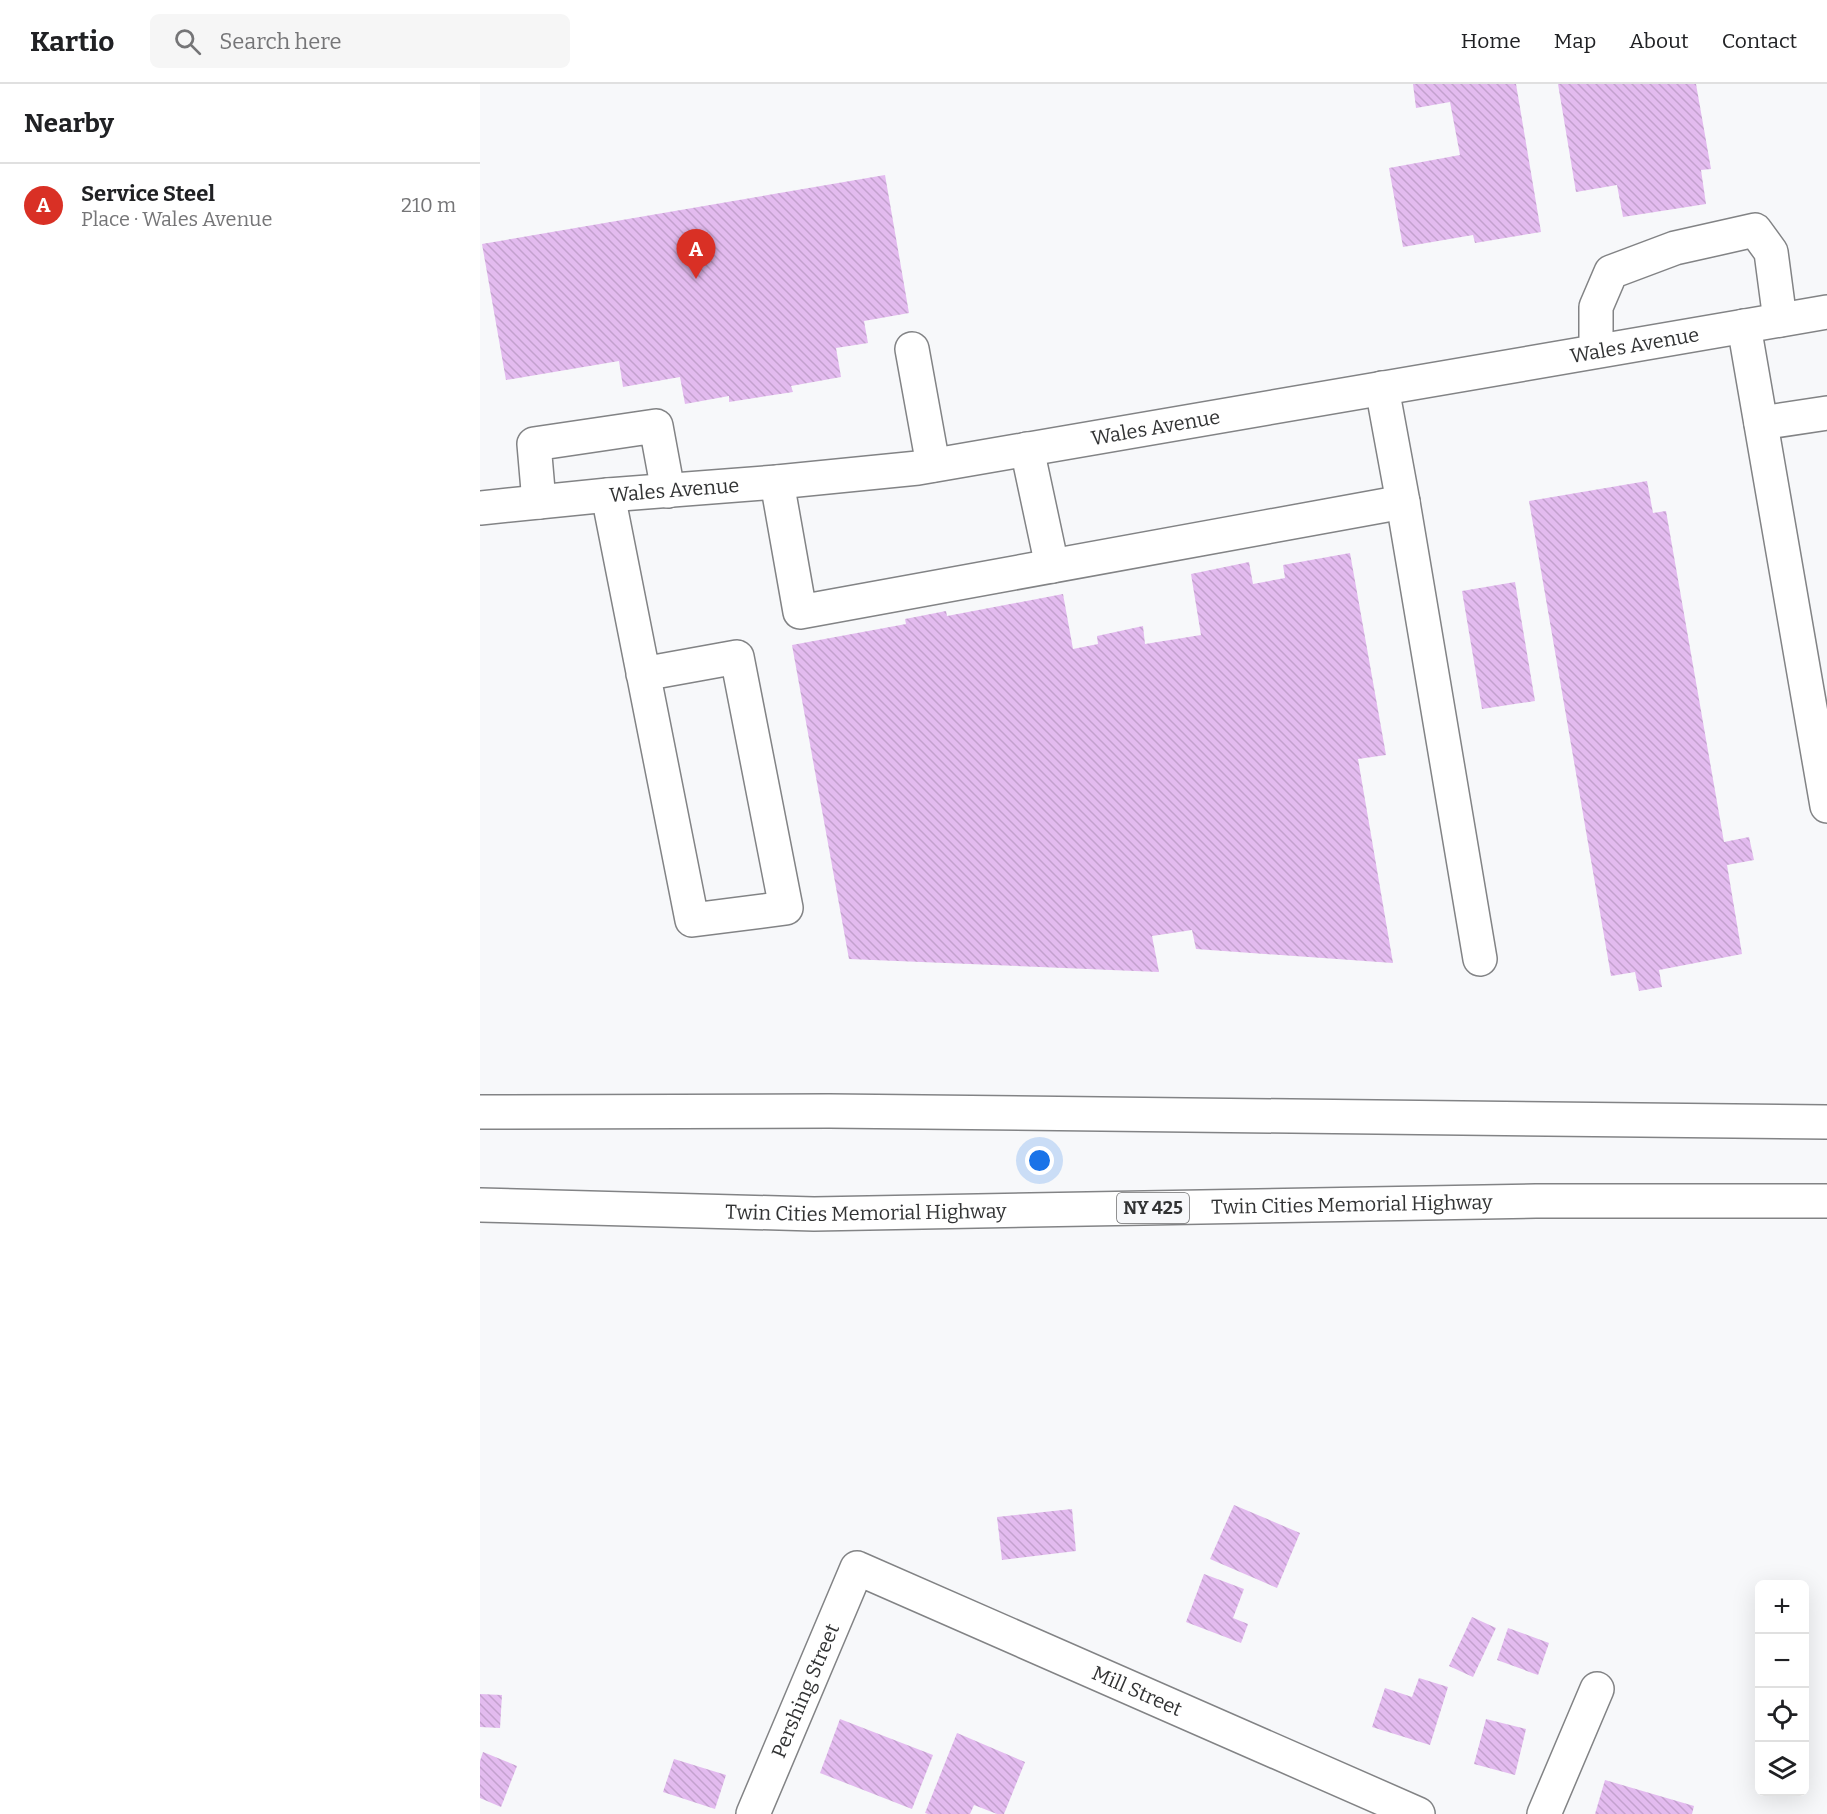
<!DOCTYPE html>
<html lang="en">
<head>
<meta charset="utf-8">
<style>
	:root { --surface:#fff; --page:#f6f6f6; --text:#202124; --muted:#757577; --line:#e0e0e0; --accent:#d93025 }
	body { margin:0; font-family:Bitter,serif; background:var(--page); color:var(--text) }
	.controls { position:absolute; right:18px; bottom:18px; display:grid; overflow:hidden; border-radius:9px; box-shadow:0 6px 24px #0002 }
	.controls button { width:54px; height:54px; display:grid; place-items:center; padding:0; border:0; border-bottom:2px solid var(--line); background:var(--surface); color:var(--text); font:30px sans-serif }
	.you { position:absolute; left:560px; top:1077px; width:21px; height:21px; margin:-15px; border:4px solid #fff; border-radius:50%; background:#1a73e8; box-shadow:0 0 0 9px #1a73e833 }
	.badge { display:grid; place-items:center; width:39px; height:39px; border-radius:50%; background:var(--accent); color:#fff; font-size:20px; font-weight:700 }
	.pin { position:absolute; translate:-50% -50px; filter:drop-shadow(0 2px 3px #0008) }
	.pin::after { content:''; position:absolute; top:32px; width:21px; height:18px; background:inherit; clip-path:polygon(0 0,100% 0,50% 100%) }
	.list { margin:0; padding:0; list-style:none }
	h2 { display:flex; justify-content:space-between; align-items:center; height:78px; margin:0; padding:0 24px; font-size:26px }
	h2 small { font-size:20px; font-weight:400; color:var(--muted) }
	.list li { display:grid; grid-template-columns:39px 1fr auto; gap:18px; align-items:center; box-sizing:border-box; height:84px; padding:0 24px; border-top:2px solid var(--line) }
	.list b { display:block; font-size:22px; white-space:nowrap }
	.list p { margin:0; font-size:20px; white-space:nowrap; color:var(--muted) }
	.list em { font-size:20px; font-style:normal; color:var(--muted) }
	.icon { flex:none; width:33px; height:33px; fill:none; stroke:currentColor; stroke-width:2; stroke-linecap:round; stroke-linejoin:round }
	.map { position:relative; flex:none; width:1347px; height:1730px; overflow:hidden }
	header { display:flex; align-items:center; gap:36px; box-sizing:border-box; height:84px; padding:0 30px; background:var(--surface); border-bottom:2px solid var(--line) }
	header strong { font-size:28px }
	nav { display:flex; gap:33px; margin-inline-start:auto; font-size:21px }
	.search { width:420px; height:54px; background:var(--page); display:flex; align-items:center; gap:15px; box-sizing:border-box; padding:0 21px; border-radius:9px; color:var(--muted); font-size:22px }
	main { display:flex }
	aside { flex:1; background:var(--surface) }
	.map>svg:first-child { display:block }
</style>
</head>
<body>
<header>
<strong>Kartio</strong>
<div class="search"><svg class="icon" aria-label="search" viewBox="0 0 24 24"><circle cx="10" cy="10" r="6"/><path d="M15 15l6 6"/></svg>Search here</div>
<nav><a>Home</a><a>Map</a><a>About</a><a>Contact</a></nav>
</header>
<main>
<aside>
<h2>Nearby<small></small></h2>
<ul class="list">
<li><span class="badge">A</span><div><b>Service Steel</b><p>Place · Wales Avenue</p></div><em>210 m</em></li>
</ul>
</aside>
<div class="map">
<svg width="1347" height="1730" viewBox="0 0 1347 1730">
	<defs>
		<pattern id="building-back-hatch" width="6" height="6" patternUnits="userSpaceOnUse" patternTransform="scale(1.5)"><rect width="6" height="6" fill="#e3bbef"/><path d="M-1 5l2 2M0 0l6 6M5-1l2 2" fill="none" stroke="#c3a1ce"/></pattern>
	</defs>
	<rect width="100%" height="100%" fill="#f7f8fa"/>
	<g fill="url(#building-back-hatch)">
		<path d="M933 0H1036L1061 148 995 159 993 151 923 163 909 84 980 71 970 18 936 24Z"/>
		<path d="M1078 0H1216L1231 85 1221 86 1226 120 1143 133 1137 101 1096 108Z"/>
		<path d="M405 91 429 229 384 237 388 259 356 264 361 293 311 302 313 308 249 318V312L205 320 200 293 143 303 139 277 26 296 2 160Z"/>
		<path d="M1167 397 1173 429 1186 427 1244 758 1269 753 1274 776 1247 781 1262 870 1179 886 1182 903 1159 907 1155 888 1131 892 1049 417Z"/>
		<path d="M870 469 906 671 878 675 913 879 716 865 712 846 672 852 679 888 369 875 312 561 426 540 425 535 466 527 467 532 583 510 593 565 618 560 617 552 663 542 665 560 721 551 711 490 769 478 773 500 805 494 803 481Z"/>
		<path d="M1035 498 1055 617 1002 625 982 507Z"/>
		<path d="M754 1421 820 1449 797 1504 730 1475Z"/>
		<path d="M592 1425 596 1467 522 1476 517 1433Z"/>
		<path d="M724 1490 764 1505 753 1534 768 1540 761 1559 706 1538Z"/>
		<path d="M992 1533 1016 1544 993 1593 969 1582Z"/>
		<path d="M1028 1544 1069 1559 1058 1591 1017 1576Z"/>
		<path d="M939 1594 968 1603 950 1661 892 1643 905 1604 932 1613Z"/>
		<path d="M0 1610 22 1611 20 1644 0 1643Z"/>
		<path d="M360 1635 453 1671 432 1725 340 1689Z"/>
		<path d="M1006 1635 1046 1645 1035 1691 994 1680Z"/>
		<path d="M477 1649 545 1678 524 1730H517L494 1721 490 1730H448L445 1729Z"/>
		<path d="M3 1668 37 1682 21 1723 0 1714V1677Z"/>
		<path d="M194 1675 246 1691 235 1725 183 1708Z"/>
		<path d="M1125 1696 1214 1722 1212 1730H1115Z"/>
	</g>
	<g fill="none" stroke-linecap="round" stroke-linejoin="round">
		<g stroke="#828385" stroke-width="36">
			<g id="minor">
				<path d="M1264 242 1347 722"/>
				<path d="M432 265 453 381"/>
				<path d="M1116 267V223L1131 188 1195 164 1275 146 1291 168 1300 236"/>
				<path d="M1281 339 1347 329"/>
				<path d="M547 365 572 482"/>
				<path d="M297 398 320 528 923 418 902 304"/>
				<path d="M128 411 212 836 306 824 257 573 163 590"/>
				<path d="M59 418 54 360 176 342 188 407"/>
				<path d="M923 418 1000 875"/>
				<path id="s1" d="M0 424 128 411 297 398 438 384 1347 228"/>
				<path id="s2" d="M273 1730 377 1484 938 1730"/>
				<path d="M1064 1730 1117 1605"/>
			</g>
		</g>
		<g stroke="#828385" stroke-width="36">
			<g id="major">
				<path d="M0 1028 349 1027 1347 1038"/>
				<path id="s3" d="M0 1121 334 1130 1056 1117H1347"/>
			</g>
		</g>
		<use href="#minor" stroke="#fff" stroke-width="33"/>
		<use href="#major" stroke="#fff" stroke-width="33"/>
	</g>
	<g text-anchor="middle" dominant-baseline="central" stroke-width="4.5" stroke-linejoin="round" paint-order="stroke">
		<rect fill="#f7f8fa" stroke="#6d6e6f" stroke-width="1.5" x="637" y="1109" width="72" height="30" rx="4.5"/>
		<g font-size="18" font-weight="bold" fill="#323334">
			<text x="673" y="1124">NY 425</text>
		</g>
		<g font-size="20" fill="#323334" stroke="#f7f8fa">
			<text stroke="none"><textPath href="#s1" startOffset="1167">Wales Avenue</textPath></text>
			<text stroke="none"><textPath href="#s1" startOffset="681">Wales Avenue</textPath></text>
			<text stroke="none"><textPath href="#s1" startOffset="195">Wales Avenue</textPath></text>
			<text stroke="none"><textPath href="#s3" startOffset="872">Twin Cities Memorial Highway</textPath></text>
			<text stroke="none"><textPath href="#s3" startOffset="386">Twin Cities Memorial Highway</textPath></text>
			<text stroke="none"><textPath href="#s2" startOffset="134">Pershing Street</textPath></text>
			<text stroke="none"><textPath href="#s2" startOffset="573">Mill Street</textPath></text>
		</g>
	</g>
</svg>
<div class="controls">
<button>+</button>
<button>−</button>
<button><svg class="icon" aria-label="locate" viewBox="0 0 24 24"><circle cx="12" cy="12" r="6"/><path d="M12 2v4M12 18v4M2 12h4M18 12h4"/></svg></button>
<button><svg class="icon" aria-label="layers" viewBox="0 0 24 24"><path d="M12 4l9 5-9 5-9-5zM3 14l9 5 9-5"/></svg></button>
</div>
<div class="you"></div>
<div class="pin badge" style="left:216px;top:195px">A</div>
</div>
</main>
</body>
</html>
